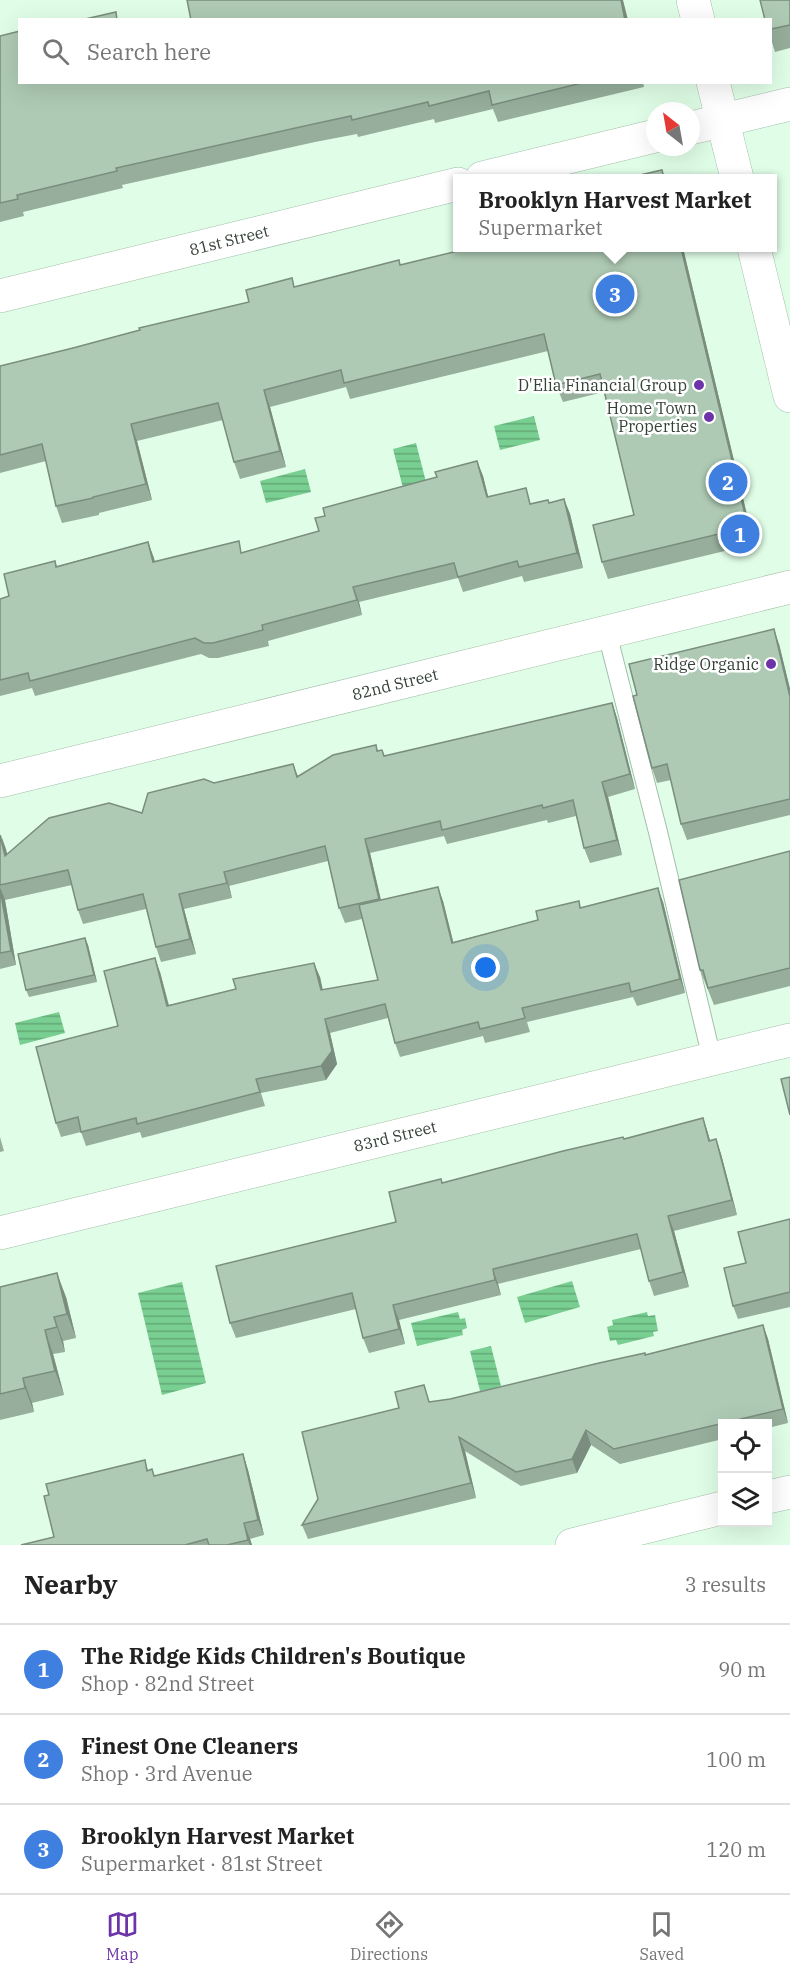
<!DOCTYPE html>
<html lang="en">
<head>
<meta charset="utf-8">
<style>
	:root { --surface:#fff; --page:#f6f6f6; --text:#222; --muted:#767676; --line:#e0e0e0; --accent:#6d34aa }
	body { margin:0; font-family:"IBM Plex Serif",serif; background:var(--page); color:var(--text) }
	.controls { position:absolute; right:18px; bottom:18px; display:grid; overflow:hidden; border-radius:0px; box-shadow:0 6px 24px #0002 }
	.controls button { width:54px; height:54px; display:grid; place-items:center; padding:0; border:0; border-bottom:2px solid var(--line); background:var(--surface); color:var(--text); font:30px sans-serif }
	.compass { position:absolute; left:646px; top:102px; width:54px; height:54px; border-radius:50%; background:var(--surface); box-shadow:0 6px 24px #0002; rotate:329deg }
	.you { position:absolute; left:486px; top:968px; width:21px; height:21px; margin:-15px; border:4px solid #fff; border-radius:50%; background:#1a73e8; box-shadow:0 0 0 9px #1a73e833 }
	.badge { display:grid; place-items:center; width:39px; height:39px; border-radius:50%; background:var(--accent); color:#fff; font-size:20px; font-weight:700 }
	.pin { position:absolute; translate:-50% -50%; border:3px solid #fff; box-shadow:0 2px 6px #0006 }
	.popup { position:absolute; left:453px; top:174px; width:324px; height:78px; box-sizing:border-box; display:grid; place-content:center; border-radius:0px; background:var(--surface); filter:drop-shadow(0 2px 4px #0005); font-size:20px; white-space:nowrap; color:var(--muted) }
	.popup b { font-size:22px; color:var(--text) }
	.popup::after { content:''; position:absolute; left:50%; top:100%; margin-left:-12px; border:12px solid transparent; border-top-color:var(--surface) }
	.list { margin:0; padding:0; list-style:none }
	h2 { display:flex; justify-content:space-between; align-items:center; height:78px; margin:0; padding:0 24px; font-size:26px }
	h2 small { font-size:20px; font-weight:400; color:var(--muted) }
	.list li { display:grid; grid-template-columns:39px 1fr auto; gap:18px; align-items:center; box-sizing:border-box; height:90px; padding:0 24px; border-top:2px solid var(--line) }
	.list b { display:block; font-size:22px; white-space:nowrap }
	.list p { margin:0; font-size:20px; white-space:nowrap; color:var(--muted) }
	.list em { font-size:20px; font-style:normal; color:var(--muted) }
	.icon { flex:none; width:33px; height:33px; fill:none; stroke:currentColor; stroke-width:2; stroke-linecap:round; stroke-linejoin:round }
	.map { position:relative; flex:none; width:790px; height:1545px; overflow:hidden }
	.search { position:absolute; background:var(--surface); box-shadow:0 6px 24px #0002; left:18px; right:18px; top:18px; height:66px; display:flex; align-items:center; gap:15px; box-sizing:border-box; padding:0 21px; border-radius:0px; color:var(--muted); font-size:22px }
	.sheet { height:348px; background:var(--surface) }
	nav { display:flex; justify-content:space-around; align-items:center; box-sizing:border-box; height:84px; border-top:2px solid var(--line); background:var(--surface); font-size:16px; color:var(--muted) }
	nav a { display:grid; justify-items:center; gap:3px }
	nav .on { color:var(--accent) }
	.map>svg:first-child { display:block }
</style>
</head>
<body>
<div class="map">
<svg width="790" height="1545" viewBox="0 0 790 1545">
	<defs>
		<pattern id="water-rules" width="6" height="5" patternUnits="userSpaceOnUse" patternTransform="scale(1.5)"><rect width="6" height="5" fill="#79ce91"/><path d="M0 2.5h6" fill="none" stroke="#64a977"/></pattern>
	</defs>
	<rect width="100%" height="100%" fill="#e0fee7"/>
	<g fill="url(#water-rules)">
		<path d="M534 416 540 440 500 450 494 426Z"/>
		<path d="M416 443 426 482 403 488 393 449Z"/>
		<path d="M305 469 311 492 266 503 260 481Z"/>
		<path d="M59 1012 65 1033 20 1045 15 1023Z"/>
		<path d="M572 1281 580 1307 525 1323 517 1297Z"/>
		<path d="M182 1282 206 1383 162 1395 138 1293Z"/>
		<path d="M458 1312 460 1319 465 1318 467 1328 462 1330 463 1335 417 1346 411 1323Z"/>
		<path d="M647 1312 648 1316 655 1315 658 1331 653 1332 654 1336 618 1345 616 1340 610 1341 607 1327 613 1325 612 1320Z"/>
		<path d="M491 1346 501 1386 497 1387 498 1393 486 1396 484 1390 480 1391 470 1351Z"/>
	</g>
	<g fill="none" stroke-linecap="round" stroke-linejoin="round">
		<g stroke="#a3bfa9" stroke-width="20">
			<path id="service" d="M607 633 658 832 712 1059"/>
		</g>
		<g stroke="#a3bfa9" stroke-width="34">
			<g id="minor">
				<path d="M691 128 790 104"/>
				<path d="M482 178 655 136"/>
				<path d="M0 296 458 184"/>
				<path d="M0 781 790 587"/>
				<path d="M0 1233 790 1040"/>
				<path d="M768 1497 790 1492"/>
				<path d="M572 1545 722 1508"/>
			</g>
		</g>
		<g stroke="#a3bfa9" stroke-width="34">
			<g id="tertiary">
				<path d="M693 0 698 20"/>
				<path d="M713 82 737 178"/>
				<path d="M754 248 790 396"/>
			</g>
		</g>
		<use href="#service" stroke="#fff" stroke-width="18"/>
		<use href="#minor" stroke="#fff" stroke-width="33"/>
		<use href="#tertiary" stroke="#fff" stroke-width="33"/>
	</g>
	<g fill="#96ae9b">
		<path d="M790 0V48L775 52 771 39V20Z"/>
		<path d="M0 36 20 82H643L644 87 498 122 493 109 435 123 434 119 358 137 357 134 315 142 122 185 123 188 23 212 24 216 0 222Z"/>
		<path d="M683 248 754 544 608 579 602 562 634 515 604 392 563 402 556 385 548 351 350 399 346 387 270 407 286 467 240 479 234 462 223 420 137 441 152 500 99 513V515L62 523 56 506 46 461 0 473V366L73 348 249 302 295 287 400 265Z"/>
		<path d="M477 461 483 476 488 496 532 504 549 503 564 499 570 514 583 568 524 582 522 576 463 592 458 578 359 602 362 615 268 641 269 646 218 658H209L201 654 35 696 32 688 0 696V599L9 596 55 561 57 566 148 542 155 562 243 552 319 531 325 516 437 477Z"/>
		<path d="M779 644 790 689V815L687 840 681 824 671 780 657 783 652 768Z"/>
		<path d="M612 703 617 718 635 789 608 797 622 855 590 863 584 848 576 816 548 823 547 820 447 844 444 836 370 853 381 900 443 901 453 942 538 920 579 901 581 908 663 902 685 993 637 1006 633 997 527 1022 530 1032 485 1043 483 1036 400 1057 395 1043 388 1018 330 1033 337 1064 326 1080 261 1093 265 1106 142 1138 140 1132 86 1146 81 1132 61 1137 56 1123 118 1026 160 972 169 1005 320 977 322 990 378 980 362 919 345 923 339 908 328 861 229 886 232 898 184 909 196 954 161 962 156 947 146 909 83 924 78 910 72 885 5 900 16 965 0 969V835L7 855 142 813 214 783 293 764 298 776 376 745 378 751 385 756Z"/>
		<path d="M790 851V986L714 1005 700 970Z"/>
		<path d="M85 938 88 945 97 982 29 997 26 990Z"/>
		<path d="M703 1118 710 1140 716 1139 721 1154 737 1215 674 1231 689 1287 654 1296 649 1281 641 1249 498 1284 501 1295 399 1320 405 1344 369 1353 363 1338 356 1309 236 1338 230 1323 396 1222 443 1183 624 1139Z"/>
		<path d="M0 1137 4 1151 0 1152Z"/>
		<path d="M790 1219V1307L738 1319 733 1306 746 1263Z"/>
		<path d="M0 1287 66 1297 76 1338 63 1341 65 1352 53 1354 64 1395 32 1403 34 1412 0 1420Z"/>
		<path d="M763 1325 768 1339 788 1423 768 1428V1424H723V1439L620 1464 591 1445 577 1473 521 1486 465 1451 476 1498 308 1539 302 1525 399 1408 450 1399 645 1355Z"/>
		<path d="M243 1454 248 1470 264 1535 250 1539 252 1545H21L54 1537 49 1495 145 1460 148 1470 154 1476Z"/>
	</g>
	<g fill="#7a8d7e">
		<path d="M621 0H623L628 20H625Z"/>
		<path d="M681 248H683L754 544 748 527Z"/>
		<path d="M264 390 270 407 286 467 280 451Z"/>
		<path d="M131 424 137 441 152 500 146 484Z"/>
		<path d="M477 461 483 476 492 512 487 497Z"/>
		<path d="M564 499 570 514 583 568 577 553Z"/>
		<path d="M148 542 154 558 158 577 153 562Z"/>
		<path d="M353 587 359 602 362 615 357 600Z"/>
		<path d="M774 629 779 644 790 689V697Z"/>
		<path d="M612 703 617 718 635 789 630 774Z"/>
		<path d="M602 782 608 797 622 855 617 840Z"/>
		<path d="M1 835 6 849 11 871 5 856Z"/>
		<path d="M365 839 370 853 384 914 379 899Z"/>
		<path d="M224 872 229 886 232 898 227 883Z"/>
		<path d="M0 887 5 900 16 965 11 951Z"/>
		<path d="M438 887 443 901 457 957 452 943Z"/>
		<path d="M658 888 663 902 685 993 680 979Z"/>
		<path d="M179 894 184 909 196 954 190 939Z"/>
		<path d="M85 938 88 945 97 982 94 975Z"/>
		<path d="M155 958 160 972 172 1019 167 1006Z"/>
		<path d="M314 963 320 977 326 1004 321 990Z"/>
		<path d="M325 1019 330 1033 337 1064 326 1080 321 1066Z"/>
		<path d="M703 1118 708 1133 714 1156 709 1141Z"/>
		<path d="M716 1139 721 1154 737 1215 732 1200Z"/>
		<path d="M668 1216 674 1231 689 1287 683 1272Z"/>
		<path d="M493 1269 498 1284 501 1295 495 1280Z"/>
		<path d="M57 1273 66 1297 76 1338 67 1314Z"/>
		<path d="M393 1305 399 1320 405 1344 399 1329Z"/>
		<path d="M54 1317 63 1341 65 1352 57 1327Z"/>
		<path d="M763 1325 768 1339 788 1423 783 1409Z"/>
		<path d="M45 1330 53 1354 64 1395 55 1371Z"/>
		<path d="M23 1378 32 1403 34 1412 25 1388Z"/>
		<path d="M586 1430 591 1445 577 1473 572 1459Z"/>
		<path d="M459 1437 465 1451 476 1498 471 1483Z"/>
		<path d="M243 1454 248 1470 264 1535 258 1520Z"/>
		<path d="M244 1523 250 1539 252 1545H250L248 1540Z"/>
	</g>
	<g fill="#aecab4" stroke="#7a8d7e" stroke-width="1.5">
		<path d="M187 0H621L625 20H191Z"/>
		<path d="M760 0H790V25L771 29V20H765Z"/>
		<path d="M116 12 117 20H81Z"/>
		<path d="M20 31V82H586L492 105 489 91 429 106 428 102 352 120 351 116 309 125 116 168 117 171 17 195 18 199 0 203V36Z"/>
		<path d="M662 170 664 178H627Z"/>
		<path d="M470 248H681L748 527 602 562 593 525 634 515 600 374 556 385 544 334 344 383 341 370 264 390 280 451 234 462 218 403 131 424 146 484 93 497V498L56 506 42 444 0 455V366L73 348 140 330 139 328 249 302 246 290 292 278 294 287 399 260 400 265Z"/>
		<path d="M477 461 487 497 526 488 530 504 548 500 549 503 564 499 577 553 519 567 517 561 458 577 454 563 353 587 357 600 262 625 263 630 213 643H204L195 638 30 681 28 673 0 680V599L9 596 4 574 55 561 56 567 148 542 153 562 239 541 241 553 319 531 315 518 325 516 323 508 437 477 435 472Z"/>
		<path d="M774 629 790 697V799L681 824 667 764 652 768 633 696 637 695 629 664Z"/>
		<path d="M612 703 630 774 602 782 617 840 584 848 573 800 543 808 542 805 442 830 440 821 365 839 379 899 339 908 325 846 224 872 227 883 179 894 190 939 156 947 143 894 78 910 68 870 0 885V835L5 856 49 818 109 803 142 813 148 793 204 779 214 783 293 764 297 777 333 755 376 745 377 751 382 750 384 756Z"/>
		<path d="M790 851V968L708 988 703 970H700L679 880Z"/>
		<path d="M438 887 452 943 538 920 536 911 579 901 580 908 658 888 680 979 631 992 629 983 522 1008 525 1018 480 1029 478 1022 395 1043 385 1004 325 1019 332 1051 321 1066 256 1079 260 1092 137 1124 136 1118 81 1132 78 1117 56 1123 36 1047 118 1026 104 971 155 958 167 1006 236 989 233 979 314 963 321 990 378 980 359 905Z"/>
		<path d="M0 889 11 951 0 953Z"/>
		<path d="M85 938 94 975 26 990 18 954Z"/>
		<path d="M790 1077V1115L781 1079Z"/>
		<path d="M703 1118 709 1141 716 1139 732 1200 668 1216 683 1272 649 1281 637 1234 493 1269 495 1280 393 1305 399 1329 363 1338 352 1293 230 1323 216 1266 396 1222 389 1192 441 1179 442 1183 563 1151 623 1137 624 1139Z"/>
		<path d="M790 1219V1292L733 1306 724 1268 746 1263 738 1232Z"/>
		<path d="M57 1273 67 1314 54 1317 57 1327 45 1330 55 1371 23 1378 25 1388 0 1394V1287Z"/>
		<path d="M763 1325 783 1409 614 1449 586 1430 572 1459 516 1472 459 1437 471 1483 302 1525 318 1499 302 1432 399 1408 395 1392 424 1385 429 1402 450 1399 599 1363 645 1353V1355Z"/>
		<path d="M243 1454 258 1520 244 1523 248 1540 227 1545H209L207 1539 185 1545H21L54 1537 44 1496 49 1495 46 1484 145 1460 147 1471 152 1469 154 1476Z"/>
	</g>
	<g fill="#6d34aa" stroke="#fff" stroke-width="2">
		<circle cx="699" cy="385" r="6"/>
		<circle cx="709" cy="417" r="6"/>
		<circle cx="771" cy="664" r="6"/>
	</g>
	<g text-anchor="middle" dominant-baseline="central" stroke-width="5" stroke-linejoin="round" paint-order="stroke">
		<g font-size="16" fill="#354138" stroke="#fff">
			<text transform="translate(229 240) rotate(-14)">81st Street</text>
			<text transform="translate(395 684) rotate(-14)">82nd Street</text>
			<text transform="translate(395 1136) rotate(-14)">83rd Street</text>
		</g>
		<g font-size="16" fill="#354138" stroke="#fff" text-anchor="end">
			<text x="687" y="385">D'Elia Financial Group</text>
			<text x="697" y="408">Home Town<tspan x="697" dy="18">Properties</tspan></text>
			<text x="759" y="664">Ridge Organic</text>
		</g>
	</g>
</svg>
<div class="controls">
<button><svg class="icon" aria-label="locate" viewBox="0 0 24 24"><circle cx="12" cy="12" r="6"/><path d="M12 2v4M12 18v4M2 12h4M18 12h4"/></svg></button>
<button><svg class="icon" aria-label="layers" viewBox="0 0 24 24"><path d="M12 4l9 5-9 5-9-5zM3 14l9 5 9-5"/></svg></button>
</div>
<svg class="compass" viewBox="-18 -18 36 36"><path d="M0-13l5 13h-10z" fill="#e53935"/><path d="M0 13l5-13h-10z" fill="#767676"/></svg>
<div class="you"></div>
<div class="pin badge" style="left:740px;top:534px;background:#3f7fe0">1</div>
<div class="pin badge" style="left:728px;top:482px;background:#3f7fe0">2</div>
<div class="pin badge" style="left:615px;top:294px;background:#3f7fe0">3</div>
<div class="popup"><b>Brooklyn Harvest Market</b>Supermarket</div>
<div class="search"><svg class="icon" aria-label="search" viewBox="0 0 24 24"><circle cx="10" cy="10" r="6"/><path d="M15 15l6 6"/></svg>Search here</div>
</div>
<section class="sheet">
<h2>Nearby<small>3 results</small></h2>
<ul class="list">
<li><span class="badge" style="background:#3f7fe0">1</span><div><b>The Ridge Kids Children's Boutique</b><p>Shop · 82nd Street</p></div><em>90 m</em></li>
<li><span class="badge" style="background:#3f7fe0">2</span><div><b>Finest One Cleaners</b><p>Shop · 3rd Avenue</p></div><em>100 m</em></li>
<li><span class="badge" style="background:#3f7fe0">3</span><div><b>Brooklyn Harvest Market</b><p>Supermarket · 81st Street</p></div><em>120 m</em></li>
</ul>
</section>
<nav>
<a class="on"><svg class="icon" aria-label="map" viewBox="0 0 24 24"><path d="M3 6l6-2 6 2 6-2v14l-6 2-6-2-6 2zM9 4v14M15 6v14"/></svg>Map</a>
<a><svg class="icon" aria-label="directions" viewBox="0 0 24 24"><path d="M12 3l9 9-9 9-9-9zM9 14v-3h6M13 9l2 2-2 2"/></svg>Directions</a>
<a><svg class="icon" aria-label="saved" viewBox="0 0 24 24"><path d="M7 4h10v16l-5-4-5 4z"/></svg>Saved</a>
</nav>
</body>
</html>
